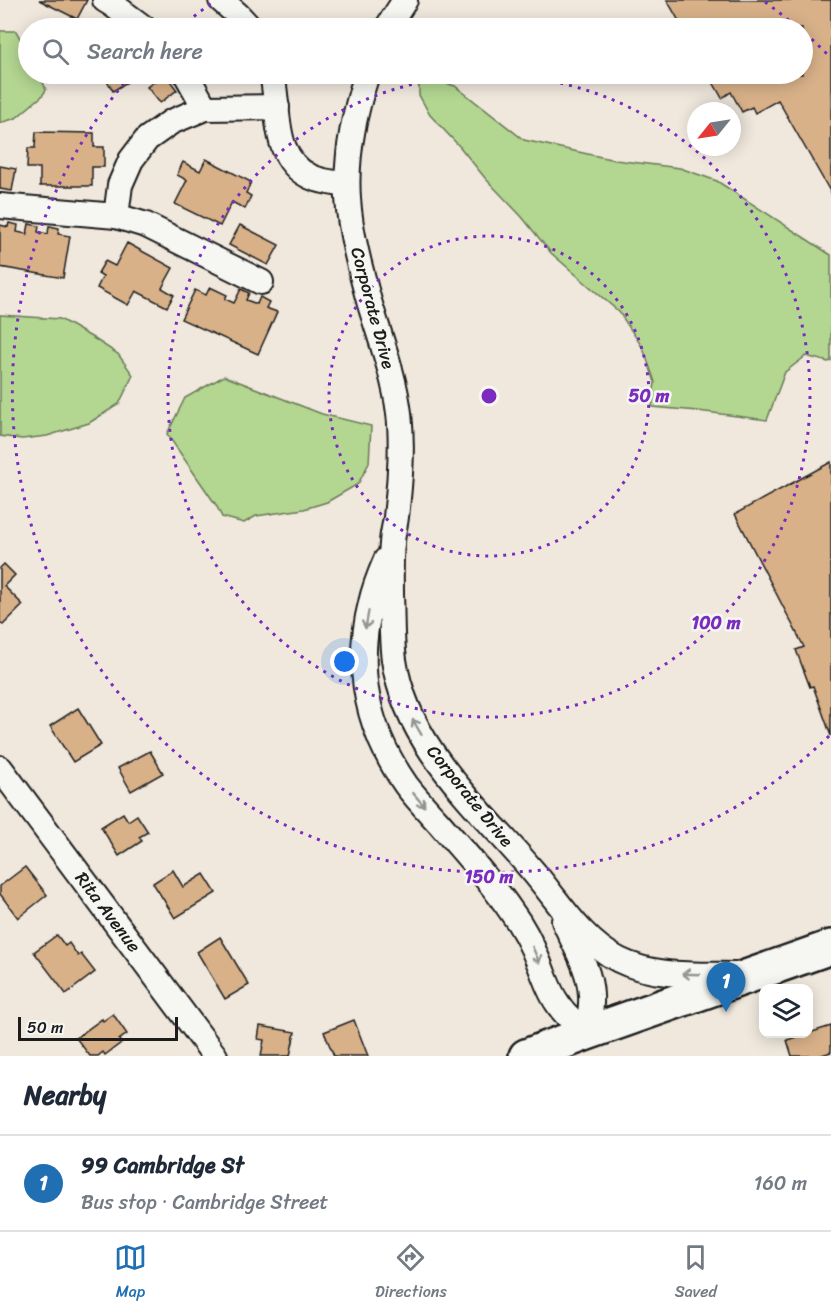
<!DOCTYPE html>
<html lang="en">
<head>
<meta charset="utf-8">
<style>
	:root { --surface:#fff; --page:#f2f2f3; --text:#1f2937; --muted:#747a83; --line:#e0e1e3; --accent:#1f6fb2 }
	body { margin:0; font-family:Sriracha,sans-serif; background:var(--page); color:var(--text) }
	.controls { position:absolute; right:18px; bottom:18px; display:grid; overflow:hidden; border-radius:12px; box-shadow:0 3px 15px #0003 }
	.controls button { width:54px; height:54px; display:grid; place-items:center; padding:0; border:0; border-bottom:2px solid var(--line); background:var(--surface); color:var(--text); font:30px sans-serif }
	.compass { position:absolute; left:687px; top:102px; width:54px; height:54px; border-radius:50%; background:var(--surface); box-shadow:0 3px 15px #0003; rotate:240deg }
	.scale { position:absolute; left:18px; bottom:15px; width:160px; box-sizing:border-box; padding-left:6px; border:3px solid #1c1c1c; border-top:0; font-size:16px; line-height:21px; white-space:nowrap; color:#1c1c1c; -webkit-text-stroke:4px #f6f6f2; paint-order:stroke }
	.you { position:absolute; left:345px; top:662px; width:21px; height:21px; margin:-15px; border:4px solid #fff; border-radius:50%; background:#1a73e8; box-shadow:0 0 0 9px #1a73e833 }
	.badge { display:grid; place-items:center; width:39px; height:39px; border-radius:50%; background:var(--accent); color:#fff; font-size:20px; font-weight:700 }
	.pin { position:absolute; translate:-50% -50px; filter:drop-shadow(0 2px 3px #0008) }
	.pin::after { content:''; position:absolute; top:32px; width:21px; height:18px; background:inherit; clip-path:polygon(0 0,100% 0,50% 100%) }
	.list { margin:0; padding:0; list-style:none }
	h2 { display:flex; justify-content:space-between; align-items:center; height:78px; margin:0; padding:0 24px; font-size:26px }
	h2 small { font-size:20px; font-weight:400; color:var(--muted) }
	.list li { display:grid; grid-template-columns:39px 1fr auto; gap:18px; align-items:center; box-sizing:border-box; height:96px; padding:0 24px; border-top:2px solid var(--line) }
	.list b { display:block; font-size:22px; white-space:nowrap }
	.list p { margin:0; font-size:20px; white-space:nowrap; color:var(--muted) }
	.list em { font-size:20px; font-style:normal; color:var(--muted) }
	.icon { flex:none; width:33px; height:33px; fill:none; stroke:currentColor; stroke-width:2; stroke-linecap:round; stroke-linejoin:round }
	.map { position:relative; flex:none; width:831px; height:1056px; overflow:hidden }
	.search { position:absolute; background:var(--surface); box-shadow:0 3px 15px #0003; left:18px; right:18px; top:18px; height:66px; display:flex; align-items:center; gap:15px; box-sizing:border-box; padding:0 21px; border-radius:33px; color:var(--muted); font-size:22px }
	.sheet { height:174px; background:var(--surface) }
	nav { display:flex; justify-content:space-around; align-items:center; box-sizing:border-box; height:84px; border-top:2px solid var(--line); background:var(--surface); font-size:16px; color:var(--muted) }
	nav a { display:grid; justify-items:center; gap:3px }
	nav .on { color:var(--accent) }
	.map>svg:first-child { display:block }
</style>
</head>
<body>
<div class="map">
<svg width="831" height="1056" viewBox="0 0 831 1056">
	<rect width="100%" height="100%" fill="#f0e8dd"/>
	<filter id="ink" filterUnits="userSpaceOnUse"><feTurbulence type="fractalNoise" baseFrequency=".0167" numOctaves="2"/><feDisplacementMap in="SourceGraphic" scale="12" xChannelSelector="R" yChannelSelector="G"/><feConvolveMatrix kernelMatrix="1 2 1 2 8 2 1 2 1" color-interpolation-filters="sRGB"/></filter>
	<g filter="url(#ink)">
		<g fill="#b3d691" stroke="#687956" stroke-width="1.5">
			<path d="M0 31H16L28 53V74H40L46 90 42 96 16 118 0 123Z"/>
			<path d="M432 79 455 86 524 140 615 160 680 168 717 181 831 255V361L828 362 806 356 785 372 767 420 698 411 652 407 655 382 643 348 619 312 551 253 522 217 485 178 460 147 430 115 419 95V83Z"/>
			<path d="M0 315 60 319 93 338 118 354 133 375 119 404 89 423 47 436 22 439 0 436Z"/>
			<path d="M224 376 322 414 371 426 369 463 358 484 327 502 304 509 256 516 244 523 222 517 216 505 167 434 185 398Z"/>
		</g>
		<g fill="#d8b189" stroke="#1c1c1c" stroke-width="1.5">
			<path d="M39 0H87L77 19Z"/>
			<path d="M667 0H831V193L778 100 755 113 752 107 742 112 731 92 722 98 710 77 711 76 709 74H802V28H683Z"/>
			<path d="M103 74H140L113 91Z"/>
			<path d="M165 74 177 90 160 103 147 87Z"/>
			<path d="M36 132 94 133V147H104V167H92V186H40V168H27L28 148H35Z"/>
			<path d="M206 159 251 182 246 193 251 196 245 209 232 202 220 226 175 204 187 180 177 175 183 162 200 171Z"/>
			<path d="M0 166 16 169 12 191 0 189Z"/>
			<path d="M9 223 18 225 17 232 27 234 29 224 39 226 38 232 48 234 49 226 59 228 58 234 70 236 63 278 0 267V225L8 227Z"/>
			<path d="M240 225 279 245 268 265 229 245Z"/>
			<path d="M127 243 173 268 162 288 174 295 167 307 136 291 128 305 97 288 103 276 98 273 105 261 115 266Z"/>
			<path d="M210 287 227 295 225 299 234 303 241 289 249 293 246 300 257 304 260 297 269 302 266 308 277 312 258 354 181 319 195 290 206 295Z"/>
			<path d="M831 462V736L813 686 810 687 796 650 804 647 735 514Z"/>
			<path d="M4 564 15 575 4 586 23 605 3 625 0 622V568Z"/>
			<path d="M78 708 101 745 73 762 50 726Z"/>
			<path d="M150 751 163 773 131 791 118 768Z"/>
			<path d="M123 813 128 821 137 815 148 832 139 837 142 841 119 856 101 827Z"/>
			<path d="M25 867 47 895 18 918 0 894V886Z"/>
			<path d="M173 870 183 887 204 874 216 893 175 918 153 883Z"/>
			<path d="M57 935 65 946 69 943 78 956 81 954 95 972 66 994 34 952Z"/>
			<path d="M220 937 249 985 225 999 197 952Z"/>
			<path d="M113 1014 127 1034 119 1040 121 1043 105 1055 103 1052 98 1056H90L76 1038 102 1019 103 1021Z"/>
			<path d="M354 1020 368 1056H334L324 1032Z"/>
			<path d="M260 1026 295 1032 290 1056H261L264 1040 258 1039Z"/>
			<path d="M831 1026V1052L819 1056H792L787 1040Z"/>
		</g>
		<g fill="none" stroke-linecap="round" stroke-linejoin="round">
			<g stroke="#1c1c1c" stroke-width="28">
				<g id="minor">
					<path d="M105 0 113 5 144 28"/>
					<path d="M221 0 238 15 250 28"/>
					<path d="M387 28 405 0"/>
					<path d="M186 74 205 108"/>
					<path d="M272 74C280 109 271 159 311 177 322 182 336 183 347 185"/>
					<path d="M367 74C354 114 345 156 348 198 350 232 360 268 369 301 380 338 394 374 399 413 403 447 400 482 396 517 395 526 392 535 392 544 390 561 391 578 391 594 392 616 391 638 394 660 407 747 478 806 531 869 558 900 581 941 619 960 655 978 699 974 738 975"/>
					<path d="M0 206 116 216 146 225 261 282"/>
					<path d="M116 216 120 185 131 160 147 139 171 122 205 108 277 107"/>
					<path d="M386 560C380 574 374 589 371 603 354 670 367 729 406 785 416 798 428 811 439 823 464 852 490 880 511 911 523 927 532 945 539 963 545 977 549 992 558 1004 565 1016 577 1024 587 1033"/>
					<path d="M0 768 215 1056"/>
					<path d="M564 921C574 944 590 970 591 995 592 1008 589 1020 587 1033"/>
				</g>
			</g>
			<g stroke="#1c1c1c" stroke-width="38">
				<path id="primary" d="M526 1056 587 1033 831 947"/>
			</g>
			<use href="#minor" stroke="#f6f6f2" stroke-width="24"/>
			<use href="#primary" stroke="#f6f6f2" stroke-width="33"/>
		</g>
		<defs><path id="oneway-shaft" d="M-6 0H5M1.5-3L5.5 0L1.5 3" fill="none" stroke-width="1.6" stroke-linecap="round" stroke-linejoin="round" transform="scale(1.5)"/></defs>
		<g stroke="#949492">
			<use href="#oneway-shaft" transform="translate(367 620) rotate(100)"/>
			<use href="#oneway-shaft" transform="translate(417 727) rotate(-120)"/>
			<use href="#oneway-shaft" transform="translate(419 800) rotate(50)"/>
			<use href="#oneway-shaft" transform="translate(536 955) rotate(66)"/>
			<use href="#oneway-shaft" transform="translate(691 974) rotate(-178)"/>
		</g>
	</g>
	<g fill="none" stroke="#7b2cbf" stroke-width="3" stroke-dasharray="3 6">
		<circle cx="489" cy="396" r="160"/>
		<circle cx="489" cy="396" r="321"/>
		<path d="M829 736A481 481 0 0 1 132 74M180 28A481 481 0 0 1 213 2M765 2A481 481 0 0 1 798 28M805 33A481 481 0 0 1 829 56"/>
	</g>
	<g text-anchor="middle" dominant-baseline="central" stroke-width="5" stroke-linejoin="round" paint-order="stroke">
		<g font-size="18" fill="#1c1c1c" stroke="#f6f6f2">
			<text transform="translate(373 308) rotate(75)">Corporate Drive</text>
			<text transform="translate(470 796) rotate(51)">Corporate Drive</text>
			<text transform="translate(108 912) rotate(53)">Rita Avenue</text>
		</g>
	</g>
	<circle cx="489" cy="396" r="9" fill="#7b2cbf" stroke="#f6f6f2" stroke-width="3"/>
	<g font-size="18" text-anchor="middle" font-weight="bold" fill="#7b2cbf" stroke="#f6f6f2" stroke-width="5" stroke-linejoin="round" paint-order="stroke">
		<text x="649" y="402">50 m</text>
		<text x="716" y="629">100 m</text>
		<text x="489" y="883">150 m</text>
	</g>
</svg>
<div class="controls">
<button><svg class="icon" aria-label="layers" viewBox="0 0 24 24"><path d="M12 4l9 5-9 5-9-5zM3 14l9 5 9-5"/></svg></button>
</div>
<svg class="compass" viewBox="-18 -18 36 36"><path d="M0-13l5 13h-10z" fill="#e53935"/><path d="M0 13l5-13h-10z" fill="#747a83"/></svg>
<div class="scale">50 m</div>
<div class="you"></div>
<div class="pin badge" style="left:726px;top:1012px">1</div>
<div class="search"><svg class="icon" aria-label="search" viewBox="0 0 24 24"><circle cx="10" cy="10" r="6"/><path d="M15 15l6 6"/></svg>Search here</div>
</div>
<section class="sheet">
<h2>Nearby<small></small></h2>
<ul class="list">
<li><span class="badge">1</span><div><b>99 Cambridge St</b><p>Bus stop · Cambridge Street</p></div><em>160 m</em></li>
</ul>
</section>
<nav>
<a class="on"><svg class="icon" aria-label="map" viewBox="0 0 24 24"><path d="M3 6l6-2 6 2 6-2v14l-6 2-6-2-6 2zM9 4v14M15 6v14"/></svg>Map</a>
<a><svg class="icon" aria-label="directions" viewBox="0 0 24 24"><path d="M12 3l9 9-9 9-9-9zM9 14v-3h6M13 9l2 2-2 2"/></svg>Directions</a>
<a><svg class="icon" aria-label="saved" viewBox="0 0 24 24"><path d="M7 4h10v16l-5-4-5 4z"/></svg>Saved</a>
</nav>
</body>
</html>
